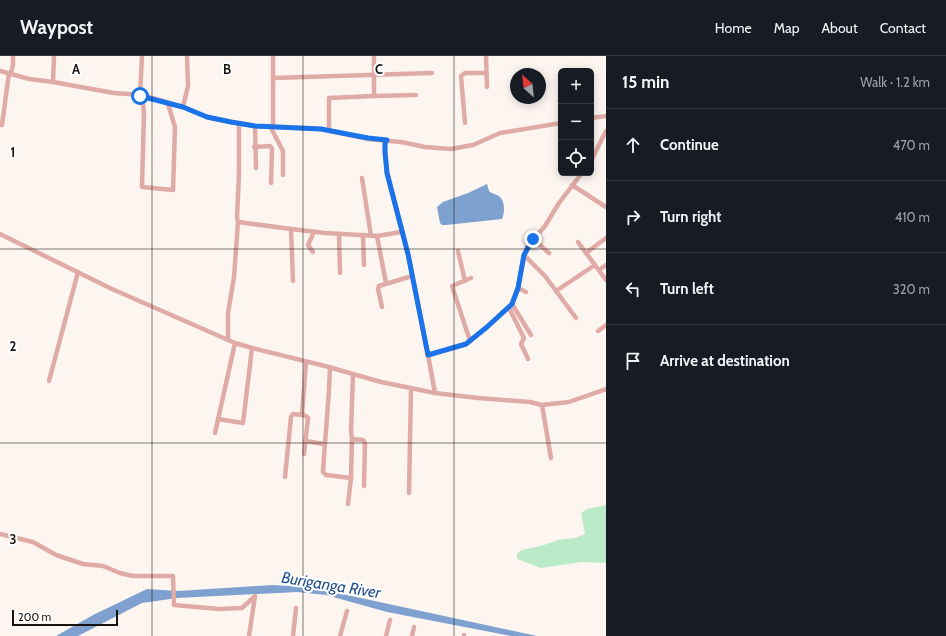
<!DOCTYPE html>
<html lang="en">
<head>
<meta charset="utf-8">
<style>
	:root { --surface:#171b24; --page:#20242c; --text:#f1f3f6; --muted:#9ea1a6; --line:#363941 }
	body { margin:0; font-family:Cabin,sans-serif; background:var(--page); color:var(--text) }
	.controls { position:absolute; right:12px; top:12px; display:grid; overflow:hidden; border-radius:6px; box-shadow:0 2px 10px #0003 }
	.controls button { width:36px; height:36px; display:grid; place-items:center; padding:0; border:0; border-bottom:1px solid var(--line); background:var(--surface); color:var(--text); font:20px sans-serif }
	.compass { position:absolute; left:510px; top:12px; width:36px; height:36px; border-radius:50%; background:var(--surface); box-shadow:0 2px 10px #0003; rotate:333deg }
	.scale { position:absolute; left:12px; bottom:10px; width:106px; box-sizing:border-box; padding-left:4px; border:2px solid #161311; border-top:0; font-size:11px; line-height:14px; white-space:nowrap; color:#161311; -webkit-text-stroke:3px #fff; paint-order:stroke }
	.stop { position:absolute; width:12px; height:12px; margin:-9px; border:3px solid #1a73e8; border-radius:50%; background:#fff }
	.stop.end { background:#1a73e8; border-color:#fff; box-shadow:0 1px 4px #0008 }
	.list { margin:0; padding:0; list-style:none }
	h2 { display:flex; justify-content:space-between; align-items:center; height:52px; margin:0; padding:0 16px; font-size:17px }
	h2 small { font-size:13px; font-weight:400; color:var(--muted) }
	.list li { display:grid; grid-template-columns:26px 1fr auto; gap:12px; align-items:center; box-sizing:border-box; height:72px; padding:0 16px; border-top:1px solid var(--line) }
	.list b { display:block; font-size:15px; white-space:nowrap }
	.list em { font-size:13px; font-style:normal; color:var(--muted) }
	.icon { flex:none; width:22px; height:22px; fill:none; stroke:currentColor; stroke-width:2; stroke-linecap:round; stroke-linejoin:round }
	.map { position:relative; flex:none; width:606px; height:580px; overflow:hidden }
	header { display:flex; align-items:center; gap:24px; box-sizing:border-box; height:56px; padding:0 20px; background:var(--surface); border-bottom:1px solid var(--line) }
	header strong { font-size:19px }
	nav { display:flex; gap:22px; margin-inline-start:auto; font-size:14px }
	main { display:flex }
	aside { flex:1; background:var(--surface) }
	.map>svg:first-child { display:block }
</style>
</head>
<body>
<header>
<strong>Waypost</strong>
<nav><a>Home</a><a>Map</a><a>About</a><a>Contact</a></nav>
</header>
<main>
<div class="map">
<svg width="606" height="580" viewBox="0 0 606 580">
	<rect width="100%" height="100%" fill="#fdf5f0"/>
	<path fill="#baeac8" d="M606 449V507L581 506 541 512 517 503V498L522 494 544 489 558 484 575 482 585 478 581 457 587 453Z"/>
	<g fill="#7ea1cf">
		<path d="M487 128 489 135C492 138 497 138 500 141 505 146 505 157 502 163L446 169H442L440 167 437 151 443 146 468 137Z"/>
		<path d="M273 529 321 532 347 539 537 580H511L387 556 326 539 297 536 177 542 142 547 78 580H56L95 558 147 533 178 535Z"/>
	</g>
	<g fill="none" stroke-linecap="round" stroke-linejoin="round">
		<g stroke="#e0aba6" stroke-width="4.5">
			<path d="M273 0V22"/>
			<path d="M486 0 487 31"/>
			<path d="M0 15 29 23 53 26 114 37 142 39 183 51 207 61 231 66 255 70 321 73 368 83 401 86 425 91 451 93 473 89 500 77 561 67"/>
			<path d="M11 17 13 9V0"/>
			<path d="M53 26 54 0"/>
			<path d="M142 39 144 57 142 131 173 134 175 71 168 48"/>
			<path d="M140 40 142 0"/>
			<path d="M374 40 416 39"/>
			<path d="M183 51 188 30 187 0"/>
			<path d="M591 62 606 60"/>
			<path d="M465 67 461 20 465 17H486"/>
			<path d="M0 69H2L9 17"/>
			<path d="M255 70 256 112"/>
			<path d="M270 70 283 95V119"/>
			<path d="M273 70V22L432 17"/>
			<path d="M329 75V42L374 40V0"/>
			<path d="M387 84 385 87V96L387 117 408 198 428 299"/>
			<path d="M254 91 270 90 272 93 271 127"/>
			<path d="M591 105 606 75"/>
			<path d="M362 122 371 180"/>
			<path d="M572 129 606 151"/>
			<path d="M238 166 291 173 293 225"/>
			<path d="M291 173 325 177 377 180 401 176"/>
			<path d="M0 178 112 233 235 287 252 292 325 310 381 326 435 337 478 342 530 346 542 349 569 346 606 333"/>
			<path d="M339 178 340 217"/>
			<path d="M363 179 364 209"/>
			<path d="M377 180 386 227"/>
			<path d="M533 183 549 197"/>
			<path d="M578 186 606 224"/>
			<path d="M458 195 465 225"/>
			<path d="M313 196 308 189 314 176"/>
			<path d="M586 197 606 182"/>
			<path d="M524 199 545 220 576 262"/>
			<path d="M599 214 606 209"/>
			<path d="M518 232 526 236"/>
			<path d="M556 235 595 209"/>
			<path d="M512 248 531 279"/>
			<path d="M382 251 378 233 379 230 412 220"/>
			<path d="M509 252 524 282 521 288 528 303"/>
			<path d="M598 275 606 269"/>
			<path d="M228 284V257L234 221 238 166 237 162 239 118V67"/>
			<path d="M470 285 452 230 471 222"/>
			<path d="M330 311C329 346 325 381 323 416L326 419 351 422"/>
			<path d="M353 319 351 375 352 383 363 384 365 387 364 430"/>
			<path d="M49 325 78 216"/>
			<path d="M435 337 428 299 466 288 487 271 512 248 518 232 524 199 527 191 545 170 559 147 582 117"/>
			<path d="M542 349 551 402"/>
			<path d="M302 359 306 360 308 362 304 398"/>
			<path d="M218 363 243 367 252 292"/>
			<path d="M215 377 235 287"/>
			<path d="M305 385 324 388"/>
			<path d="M285 421 291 361 293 358 302 359 306 306"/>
			<path d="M409 437 411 332"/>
			<path d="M348 448 351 422 352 383"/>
			<path d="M0 478 33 486 56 499 83 508 103 510 120 517 133 520H173L174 549 219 553 242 552 255 540 249 580"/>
			<path d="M293 580 296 552"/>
			<path d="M340 580 347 555"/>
			<path d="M386 580 390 564"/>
			<path d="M412 580 414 571"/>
			<path d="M464 580V579"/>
		</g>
	</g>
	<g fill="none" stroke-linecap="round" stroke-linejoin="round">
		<path stroke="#1a73e8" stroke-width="5" d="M140 40 183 51 207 61 231 66 255 70 321 73 368 82 387 84 385 87V96L387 117 408 198 428 299 466 288 487 271 512 248 518 232 524 199 533 183"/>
	</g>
	<path fill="none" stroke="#161311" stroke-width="1" stroke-opacity="0.55" d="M152 0V580M303 0V580M454 0V580M0 193H606M0 387H606"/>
	<g text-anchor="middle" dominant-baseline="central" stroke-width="4" stroke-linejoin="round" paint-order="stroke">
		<g font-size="16" font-style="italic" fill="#24538d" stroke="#fff">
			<text transform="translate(331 529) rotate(9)">Buriganga River</text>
		</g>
	</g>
	<g font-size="13" text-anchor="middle" font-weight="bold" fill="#161311" stroke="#fff" stroke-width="4" stroke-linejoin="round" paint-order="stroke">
		<text x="76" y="18">A</text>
		<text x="227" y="18">B</text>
		<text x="379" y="18">C</text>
		<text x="13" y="101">1</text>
		<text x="13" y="295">2</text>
		<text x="13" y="488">3</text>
	</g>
</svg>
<div class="controls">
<button>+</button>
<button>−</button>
<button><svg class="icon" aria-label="locate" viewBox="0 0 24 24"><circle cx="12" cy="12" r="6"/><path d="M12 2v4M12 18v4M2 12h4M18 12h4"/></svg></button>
</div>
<svg class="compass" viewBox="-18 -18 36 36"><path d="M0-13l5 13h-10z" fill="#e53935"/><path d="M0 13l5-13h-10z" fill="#9ea1a6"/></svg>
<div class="scale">200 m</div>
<div class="stop" style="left:140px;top:40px"></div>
<div class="stop end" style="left:533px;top:183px"></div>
</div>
<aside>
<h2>15 min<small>Walk · 1.2 km</small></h2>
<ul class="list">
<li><svg class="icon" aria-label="ahead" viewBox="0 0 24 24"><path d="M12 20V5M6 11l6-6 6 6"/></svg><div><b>Continue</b></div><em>470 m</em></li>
<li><svg class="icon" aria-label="right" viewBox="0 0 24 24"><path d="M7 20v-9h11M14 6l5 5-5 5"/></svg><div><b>Turn right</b></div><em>410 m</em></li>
<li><svg class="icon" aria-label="left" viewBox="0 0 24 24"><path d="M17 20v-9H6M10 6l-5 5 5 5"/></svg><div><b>Turn left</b></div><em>320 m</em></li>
<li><svg class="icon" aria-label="arrive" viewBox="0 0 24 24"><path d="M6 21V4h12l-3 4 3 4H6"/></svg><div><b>Arrive at destination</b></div></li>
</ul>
</aside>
</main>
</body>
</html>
